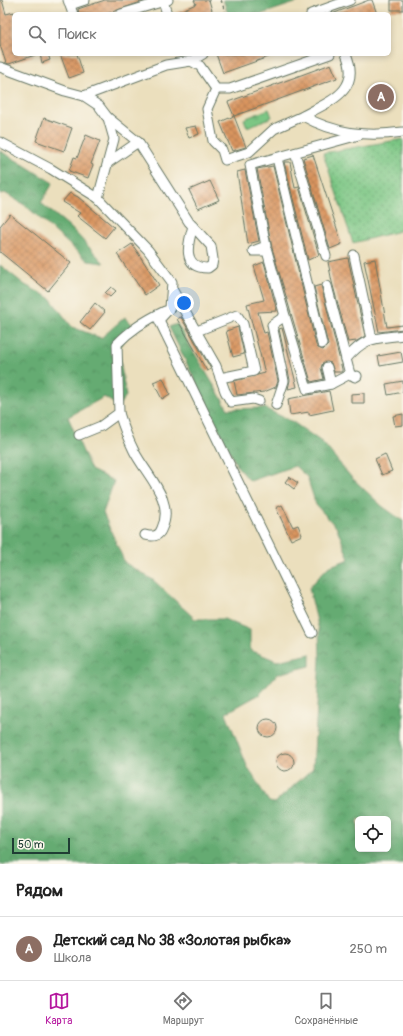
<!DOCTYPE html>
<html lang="ru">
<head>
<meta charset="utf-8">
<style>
	:root { --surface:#fff; --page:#f6f6f6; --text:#222; --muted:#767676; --line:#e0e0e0; --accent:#b5179e }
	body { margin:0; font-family:Pangolin,sans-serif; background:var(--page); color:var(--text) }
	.controls { position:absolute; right:12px; bottom:12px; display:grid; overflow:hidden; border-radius:6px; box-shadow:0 2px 6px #0003 }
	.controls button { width:36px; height:36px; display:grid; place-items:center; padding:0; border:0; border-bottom:1px solid var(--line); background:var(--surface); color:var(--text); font:20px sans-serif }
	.scale { position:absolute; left:12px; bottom:10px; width:58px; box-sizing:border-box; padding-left:4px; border:2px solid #1f3d34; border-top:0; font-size:11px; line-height:14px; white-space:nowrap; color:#1f3d34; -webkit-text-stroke:3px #fbf7ec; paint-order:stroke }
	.you { position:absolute; left:184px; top:303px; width:14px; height:14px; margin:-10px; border:3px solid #fff; border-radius:50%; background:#1a73e8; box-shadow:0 0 0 6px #1a73e833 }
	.badge { display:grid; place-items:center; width:26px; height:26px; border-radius:50%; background:var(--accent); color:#fff; font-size:13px; font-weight:700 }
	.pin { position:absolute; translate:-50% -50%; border:2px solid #fff; box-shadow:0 1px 4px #0006 }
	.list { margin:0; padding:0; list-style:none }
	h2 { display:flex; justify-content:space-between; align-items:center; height:52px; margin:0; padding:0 16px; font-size:17px }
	h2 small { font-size:13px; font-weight:400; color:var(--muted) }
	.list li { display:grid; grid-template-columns:26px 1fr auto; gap:12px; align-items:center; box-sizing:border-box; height:64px; padding:0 16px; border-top:1px solid var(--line) }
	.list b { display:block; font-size:15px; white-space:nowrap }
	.list p { margin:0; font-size:13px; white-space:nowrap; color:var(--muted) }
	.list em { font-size:13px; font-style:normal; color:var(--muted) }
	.icon { flex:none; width:22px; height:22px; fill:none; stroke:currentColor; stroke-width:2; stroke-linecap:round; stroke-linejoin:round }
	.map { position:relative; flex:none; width:403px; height:864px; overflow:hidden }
	.search { position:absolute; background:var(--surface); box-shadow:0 2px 6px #0003; left:12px; right:12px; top:12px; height:44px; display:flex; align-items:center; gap:10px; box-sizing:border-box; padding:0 14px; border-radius:6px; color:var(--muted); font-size:15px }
	.sheet { height:116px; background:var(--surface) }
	nav { display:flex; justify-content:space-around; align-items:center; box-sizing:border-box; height:56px; border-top:1px solid var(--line); background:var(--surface); font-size:11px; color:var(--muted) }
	nav a { display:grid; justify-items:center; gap:2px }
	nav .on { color:var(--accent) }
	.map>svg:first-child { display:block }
</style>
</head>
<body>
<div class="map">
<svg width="403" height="864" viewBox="0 0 403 864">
	<defs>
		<pattern id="grass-dots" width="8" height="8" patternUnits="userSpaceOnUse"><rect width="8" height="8" fill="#7cc684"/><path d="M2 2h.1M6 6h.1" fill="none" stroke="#65a26d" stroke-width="1.8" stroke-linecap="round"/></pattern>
		<pattern id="forest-crowns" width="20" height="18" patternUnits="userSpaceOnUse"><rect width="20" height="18" fill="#65ab72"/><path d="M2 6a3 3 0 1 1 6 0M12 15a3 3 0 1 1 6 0" fill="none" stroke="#538c5e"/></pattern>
		<pattern id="park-tufts" width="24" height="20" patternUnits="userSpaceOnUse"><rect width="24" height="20" fill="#7cc684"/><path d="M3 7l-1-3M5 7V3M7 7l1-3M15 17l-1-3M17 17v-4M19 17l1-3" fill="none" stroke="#65a26d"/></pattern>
		<pattern id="building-cross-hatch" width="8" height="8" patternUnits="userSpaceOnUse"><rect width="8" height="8" fill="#d9945f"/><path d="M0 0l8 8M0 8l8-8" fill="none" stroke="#af7a4f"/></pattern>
	</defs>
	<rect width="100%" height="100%" fill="#fbf7ec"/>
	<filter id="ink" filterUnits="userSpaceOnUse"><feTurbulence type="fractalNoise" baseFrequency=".025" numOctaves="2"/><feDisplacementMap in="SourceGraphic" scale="8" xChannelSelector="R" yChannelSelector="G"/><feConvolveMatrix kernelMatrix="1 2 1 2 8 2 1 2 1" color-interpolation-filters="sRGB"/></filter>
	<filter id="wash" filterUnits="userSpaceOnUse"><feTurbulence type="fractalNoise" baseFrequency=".012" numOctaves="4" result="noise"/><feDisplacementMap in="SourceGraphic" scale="16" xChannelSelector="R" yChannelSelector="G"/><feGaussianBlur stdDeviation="0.9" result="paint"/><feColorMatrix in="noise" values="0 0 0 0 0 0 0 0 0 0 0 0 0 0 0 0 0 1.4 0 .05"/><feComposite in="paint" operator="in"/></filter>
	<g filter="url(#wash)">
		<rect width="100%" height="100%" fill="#ebdfbd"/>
		<path fill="url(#grass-dots)" stroke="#4e825c" d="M403 139V230L353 243 323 153Z"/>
		<g fill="url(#forest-crowns)" stroke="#427453" fill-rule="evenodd">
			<path d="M223 0H304L262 14H228Z"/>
			<path d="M0 151 21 163 53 183 41 203 70 227 104 263 88 261 26 206 5 193 0 194Z"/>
			<path d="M0 265 25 285 50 298 72 327 101 338 125 317 133 325 118 349 126 396 118 406 104 397 68 417 91 470 114 481 103 513 125 563 153 580 195 619H224L250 630V650L277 661 310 654V666L277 674 260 694 226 713 247 766 269 802 275 803 313 768 320 659 319 630 309 588 328 567 349 559 337 528 316 505 307 477 295 466 250 481 237 466 169 327 177 324 228 409 264 408 293 422 323 443 351 477 382 506 403 521V864H0ZM358 819H388V849H358Z"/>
		</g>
		<path fill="url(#park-tufts)" stroke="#4e825c" d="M269 109 272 117 247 127 244 119Z"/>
		<g id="blocks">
			<g fill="url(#building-cross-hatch)">
				<path d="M0 0H2L6 14 14 12V54L35 55 9 64 6 63 0 45Z"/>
				<path d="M105 0H144V1L106 14H79L78 9Z"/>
				<path d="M194 0H209L213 14H199L198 12 192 14H173L196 4Z"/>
				<path d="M369 0H372L377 14H332Z"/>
				<rect x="391" y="0" width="12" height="10"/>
				<path d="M40 54H48L50 60 42 63Z"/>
				<path d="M60 54H77L83 73 69 78Z"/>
				<path d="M216 54H274V55L223 73Z"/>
				<path d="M331 64 337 78 234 116 228 102Z"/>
				<path d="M234 116 246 147 232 151 220 122Z"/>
				<path d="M44 118 72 128 64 151 36 141Z"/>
				<path d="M196 126 199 134 189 138 185 128Z"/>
				<path d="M86 135 100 141 91 164 93 165 88 178 69 171 74 157 77 158Z"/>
				<path d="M313 155 342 244 330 249 303 158Z"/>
				<path d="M284 162H290L295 188 299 187 319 255 308 260Z"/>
				<path d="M273 166 316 345 318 348 323 350 328 345 314 287 321 285 342 369V372H334L331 363 323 362 321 368 324 379 311 382 272 248 257 169Z"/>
				<path d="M245 170 259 241 248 244 237 172Z"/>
				<path d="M210 181 219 200 198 209 189 190Z"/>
				<path d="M70 193 78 197 114 227 105 238 77 216 80 213 62 202Z"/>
				<path d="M10 214 71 263 48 291 0 252V226Z"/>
				<path d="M132 244 159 285 145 295 117 254Z"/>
				<path d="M348 258 365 336 357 341 348 342 332 282 328 262Z"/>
				<path d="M375 259 387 327 403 325V329L379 332 364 261Z"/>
				<path d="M264 262 277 311 258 312 264 333 267 332 278 381 276 387 264 392 237 395 234 381 265 373 247 304 264 300 254 266Z"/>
				<path d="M111 287 116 291 110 297 105 293Z"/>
				<path d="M95 303 105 312 90 330 80 322Z"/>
				<path d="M181 317 211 369 207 371 177 319Z"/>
				<path d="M238 327 244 354 233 357 226 331Z"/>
				<path d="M282 328 297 387 288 389 290 380 279 329Z"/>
				<path d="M401 352 403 362 380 366 378 356Z"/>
				<path d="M163 378 170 394 162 399 153 382Z"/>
				<path d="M403 381V392L388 395 386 384Z"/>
				<path d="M329 391 333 410 309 415V412L290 415 288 399Z"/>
				<path d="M364 393V403H351V394Z"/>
				<path d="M403 414V425L395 426 393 416Z"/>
				<path d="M385 454 392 471 382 475 375 459Z"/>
				<path d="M289 477 298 483 294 489 285 482Z"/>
				<path d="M282 505 293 527 298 525 302 535 291 540 276 508Z"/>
				<circle cx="268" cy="728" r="9"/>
				<circle cx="285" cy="762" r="9"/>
			</g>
		</g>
	</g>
	<g filter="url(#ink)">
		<use href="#blocks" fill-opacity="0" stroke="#667664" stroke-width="1"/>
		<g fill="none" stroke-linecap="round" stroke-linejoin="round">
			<g stroke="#667664" stroke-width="11">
				<g id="minor">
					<path d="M68 0 73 14"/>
					<path d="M163 1 167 14"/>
					<path d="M70 5 85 0"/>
					<path d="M121 14 168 0"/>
					<path d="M311 14 350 0"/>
					<path d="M346 54C362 91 330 101 303 116 335 134 367 137 403 132"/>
					<path d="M191 61 200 66 216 89H230L330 54"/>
					<path d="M0 67 65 91 84 96 99 106 108 118 114 139 98 198"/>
					<path d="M216 89 207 109 213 141 222 150 225 160 249 152 274 129 303 116"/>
					<path d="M84 96 166 65 191 61 203 54"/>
					<path d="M106 116 138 142 189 222 211 246 213 259 212 265 208 268C181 268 188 243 193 226"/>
					<path d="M0 142 51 169 98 198 148 250 172 282 170 308 159 320 312 633"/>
					<path d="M295 153 326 256"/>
					<path d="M277 158 322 344"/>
					<path d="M109 162 138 142"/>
					<path d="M354 255 372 339"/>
					<path d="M327 286 346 359"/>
					<path d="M172 289 216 366 225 391 231 402 253 399 259 401"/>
					<path d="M285 316 307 389 331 384"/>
					<path d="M197 331 237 315 243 324 254 371 220 378"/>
					<path d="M327 367 331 384 350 374"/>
					<path d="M357 376 355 377 350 374 346 359C366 336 374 339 403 335"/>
					<path d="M276 405 284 381 272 325 285 316 267 251H253L266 246 250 165 359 135"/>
					<path d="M119 413C123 426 128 439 134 451 146 475 175 500 162 528 159 537 153 537 145 535"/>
					<path d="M79 435 101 426 119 413 117 344C131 329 146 320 165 311"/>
				</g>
			</g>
			<path stroke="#667664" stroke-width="1.5" stroke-dasharray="3 3" stroke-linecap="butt" d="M221 0 226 14"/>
			<use href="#minor" stroke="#fff" stroke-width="9"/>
		</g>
	</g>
</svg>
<div class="controls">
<button><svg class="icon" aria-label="locate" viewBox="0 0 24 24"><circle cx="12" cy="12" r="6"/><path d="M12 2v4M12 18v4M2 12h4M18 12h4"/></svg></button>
</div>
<div class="scale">50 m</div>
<div class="you"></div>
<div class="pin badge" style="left:381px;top:97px;background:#8d6e63">A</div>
<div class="search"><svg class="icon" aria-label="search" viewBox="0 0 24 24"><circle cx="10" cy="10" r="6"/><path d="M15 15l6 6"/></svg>Поиск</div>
</div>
<section class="sheet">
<h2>Рядом<small></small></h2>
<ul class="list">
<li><span class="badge" style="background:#8d6e63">A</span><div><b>Детский сад № 38 «Золотая рыбка»</b><p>Школа</p></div><em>250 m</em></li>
</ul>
</section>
<nav>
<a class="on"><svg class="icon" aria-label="map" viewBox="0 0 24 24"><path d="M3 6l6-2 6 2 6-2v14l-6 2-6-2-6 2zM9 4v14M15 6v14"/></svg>Карта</a>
<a><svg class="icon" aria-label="directions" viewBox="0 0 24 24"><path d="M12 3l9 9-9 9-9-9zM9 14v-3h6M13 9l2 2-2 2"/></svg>Маршрут</a>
<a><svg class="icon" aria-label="saved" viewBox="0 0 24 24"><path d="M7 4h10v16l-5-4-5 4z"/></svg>Сохранённые</a>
</nav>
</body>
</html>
